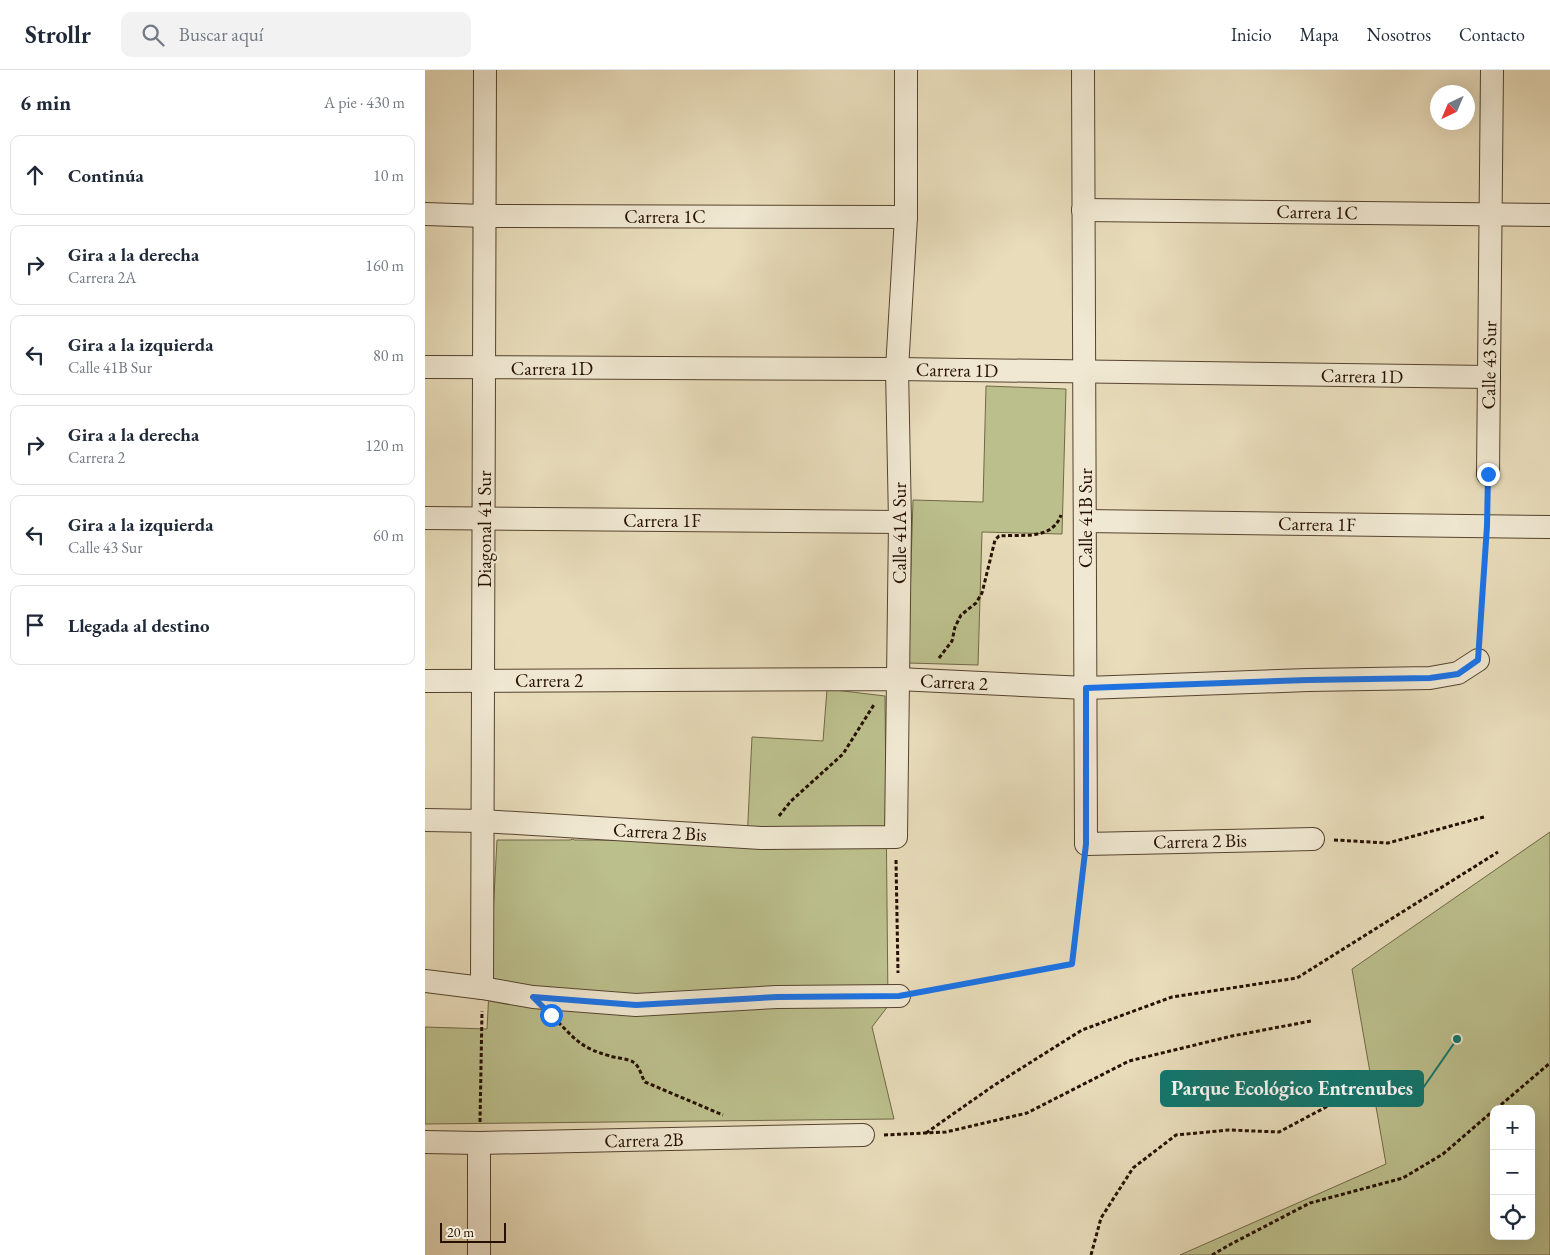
<!DOCTYPE html>
<html lang="es">
<head>
<meta charset="utf-8">
<style>
	:root { --surface:#fff; --page:#f2f2f3; --text:#1f2937; --muted:#747a83; --line:#e0e1e3 }
	body { margin:0; font-family:"EB Garamond",serif; background:var(--page); color:var(--text) }
	.controls { position:absolute; right:15px; bottom:15px; display:grid; overflow:hidden; border-radius:10px; box-shadow:0 5px 20px #0002 }
	.controls button { width:45px; height:45px; display:grid; place-items:center; padding:0; border:0; border-bottom:1px solid var(--line); background:var(--surface); color:var(--text); font:25px sans-serif }
	.compass { position:absolute; left:1005px; top:15px; width:45px; height:45px; border-radius:50%; background:var(--surface); box-shadow:0 5px 20px #0002; rotate:224deg }
	.scale { position:absolute; left:15px; bottom:12px; width:66px; box-sizing:border-box; padding-left:5px; border:2px solid #261001; border-top:0; font-size:14px; line-height:18px; white-space:nowrap; color:#261001; -webkit-text-stroke:4px #f0e8d2; paint-order:stroke }
	.stop { position:absolute; width:15px; height:15px; margin:-11px; border:4px solid #1a73e8; border-radius:50%; background:#fff }
	.stop.end { background:#1a73e8; border-color:#fff; box-shadow:0 1px 5px #0008 }
	.list { margin:0; padding:0; list-style:none }
	h2 { display:flex; justify-content:space-between; align-items:center; height:65px; margin:0; padding:0 20px; font-size:21px }
	h2 small { font-size:16px; font-weight:400; color:var(--muted) }
	.list li { display:grid; grid-template-columns:32px 1fr auto; gap:15px; align-items:center; box-sizing:border-box; height:80px; margin:0 10px 10px; padding:0 10px; border:1px solid var(--line); border-radius:10px }
	.list b { display:block; font-size:19px; white-space:nowrap }
	.list p { margin:0; font-size:16px; white-space:nowrap; color:var(--muted) }
	.list em { font-size:16px; font-style:normal; color:var(--muted) }
	.icon { flex:none; width:28px; height:28px; fill:none; stroke:currentColor; stroke-width:2; stroke-linecap:round; stroke-linejoin:round }
	.map { position:relative; flex:none; width:1125px; height:1185px; overflow:hidden }
	header { display:flex; align-items:center; gap:30px; box-sizing:border-box; height:70px; padding:0 25px; background:var(--surface); border-bottom:1px solid var(--line) }
	header strong { font-size:24px }
	nav { display:flex; gap:28px; margin-inline-start:auto; font-size:18px }
	.search { width:350px; height:45px; background:var(--page); display:flex; align-items:center; gap:12px; box-sizing:border-box; padding:0 18px; border-radius:10px; color:var(--muted); font-size:19px }
	main { display:flex }
	aside { flex:1; background:var(--surface) }
	.map>svg:first-child { display:block }
</style>
</head>
<body>
<header>
<strong>Strollr</strong>
<div class="search"><svg class="icon" aria-label="search" viewBox="0 0 24 24"><circle cx="10" cy="10" r="6"/><path d="M15 15l6 6"/></svg>Buscar aquí</div>
<nav><a>Inicio</a><a>Mapa</a><a>Nosotros</a><a>Contacto</a></nav>
</header>
<main>
<aside>
<h2>6 min<small>A pie · 430 m</small></h2>
<ul class="list">
<li><svg class="icon" aria-label="ahead" viewBox="0 0 24 24"><path d="M12 20V5M6 11l6-6 6 6"/></svg><div><b>Continúa</b></div><em>10 m</em></li>
<li><svg class="icon" aria-label="right" viewBox="0 0 24 24"><path d="M7 20v-9h11M14 6l5 5-5 5"/></svg><div><b>Gira a la derecha</b><p>Carrera 2A</p></div><em>160 m</em></li>
<li><svg class="icon" aria-label="left" viewBox="0 0 24 24"><path d="M17 20v-9H6M10 6l-5 5 5 5"/></svg><div><b>Gira a la izquierda</b><p>Calle 41B Sur</p></div><em>80 m</em></li>
<li><svg class="icon" aria-label="right" viewBox="0 0 24 24"><path d="M7 20v-9h11M14 6l5 5-5 5"/></svg><div><b>Gira a la derecha</b><p>Carrera 2</p></div><em>120 m</em></li>
<li><svg class="icon" aria-label="left" viewBox="0 0 24 24"><path d="M17 20v-9H6M10 6l-5 5 5 5"/></svg><div><b>Gira a la izquierda</b><p>Calle 43 Sur</p></div><em>60 m</em></li>
<li><svg class="icon" aria-label="arrive" viewBox="0 0 24 24"><path d="M6 21V4h12l-3 4 3 4H6"/></svg><div><b>Llegada al destino</b></div></li>
</ul>
</aside>
<div class="map">
<svg width="1125" height="1185" viewBox="0 0 1125 1185">
	<rect width="100%" height="100%" fill="#e8dcba"/>
	<filter id="stains"><feTurbulence type="fractalNoise" baseFrequency=".004" numOctaves="4"/><feColorMatrix values="0 0 0 0 .2 0 0 0 0 .09 0 0 0 0 .02 0 0 0 .5 -.17"/></filter>
	<radialGradient id="worn" r=".72"><stop offset=".6" stop-color="#630" stop-opacity="0"/><stop offset="1" stop-color="#630" stop-opacity=".3"/></radialGradient>
	<g fill="#bbbf8c" stroke="#706846" fill-rule="evenodd">
		<path d="M561 316 641 319 637 464 557 462 553 595 483 593 488 430 558 432Z"/>
		<path d="M402 619 460 626 463 936 447 957 469 1049 0 1054V957L62 959 72 770H145L148 769 149 770 322 771 327 667 398 671Z"/>
		<path d="M1125 762V1185H755L961 1094 927 899ZM1069 1039H1106V1166H1069Z"/>
	</g>
	<g fill="none" stroke-linecap="round" stroke-linejoin="round">
		<g stroke="#56432f" stroke-width="24">
			<g id="street">
				<path d="M658 0 661 774 888 769"/>
				<path d="M658 140 1125 145"/>
				<path d="M0 144 60 146 481 147"/>
				<path d="M0 297 472 299 1064 307"/>
				<path d="M1063 404 1067 0"/>
				<path d="M0 448 475 452"/>
				<path d="M660 451 1125 457"/>
				<path d="M0 611 473 609 661 618 883 610 1005 608 1033 603 1053 590"/>
				<path d="M0 750 57 751 336 768 471 767 475 452 472 299 481 147V0"/>
				<path d="M0 911 57 918 108 927 211 935 352 927 474 926"/>
				<path d="M57 918 60 0"/>
				<path d="M0 1072 54 1073 438 1065"/>
				<path d="M54 1185V1073"/>
			</g>
		</g>
		<g stroke="#261001" stroke-width="3" stroke-dasharray="4 2.5" stroke-linecap="butt">
			<path d="M1054 570 1061 479"/>
			<path d="M514 588 527 571 530 557 536 545 551 533 557 523 570 470 574 466C596 464 627 471 636 445"/>
			<path d="M354 746 366 731 418 684 450 633"/>
			<path d="M909 770 963 773 1059 747"/>
			<path d="M471 790 473 903"/>
			<path d="M494 922 647 894 659 794"/>
			<path d="M133 952C153 972 157 978 185 986 191 988 204 989 208 992 215 996 216 1006 220 1012L298 1045"/>
			<path d="M1071 1039 1125 993"/>
			<path d="M55 1052 57 941"/>
			<path d="M501 1063 568 1016 657 960 747 927 872 908 1073 782"/>
			<path d="M459 1065 521 1062 602 1043 704 991 807 966 886 951"/>
			<path d="M666 1185 676 1148 708 1098 751 1065 804 1060 854 1062 903 1036"/>
			<path d="M787 1185 806 1174 885 1133 978 1108 1018 1084 1069 1040"/>
		</g>
		<use href="#street" stroke="#f0e8d2" stroke-width="22"/>
	</g>
	<g fill="none" stroke-linecap="round" stroke-linejoin="round">
		<path stroke="#1a73e8" stroke-width="6" d="M126 945 108 927 211 935 352 927 474 926 647 894 661 774V618L883 610 1005 608 1033 604 1053 590 1062 456 1063 404"/>
	</g>
	<g text-anchor="middle" dominant-baseline="central" stroke-width="4.5" stroke-linejoin="round" paint-order="stroke">
		<g font-size="19" fill="#261001" stroke="#f0e8d2">
			<text transform="translate(892 142) rotate(1)">Carrera 1C</text>
			<text x="240" y="146">Carrera 1C</text>
			<text transform="translate(1064 295) rotate(-89)">Calle 43 Sur</text>
			<text x="127" y="298">Carrera 1D</text>
			<text transform="translate(532 300) rotate(1)">Carrera 1D</text>
			<text transform="translate(937 306) rotate(1)">Carrera 1D</text>
			<text transform="translate(660 448) rotate(-90)">Calle 41B Sur</text>
			<text x="237" y="450">Carrera 1F</text>
			<text transform="translate(892 454) rotate(1)">Carrera 1F</text>
			<text transform="translate(59 459) rotate(-90)">Diagonal 41 Sur</text>
			<text transform="translate(474 463) rotate(-90)">Calle 41A Sur</text>
			<text x="124" y="610">Carrera 2</text>
			<text transform="translate(529 612) rotate(3)">Carrera 2</text>
			<text transform="translate(235 762) rotate(3)">Carrera 2 Bis</text>
			<text transform="translate(775 771) rotate(-1)">Carrera 2 Bis</text>
			<text transform="translate(219 1070) rotate(-1)">Carrera 2B</text>
		</g>
	</g>
	<path fill="none" stroke="#0f766e" stroke-width="2" d="M1032 969L998 1018"/>
	<circle fill="#0f766e" stroke="#f0e8d2" stroke-width="2" cx="1032" cy="969" r="5"/>
	<rect fill="#0f766e" stroke="#0f766e" stroke-width="2" x="736" y="1001" width="262" height="35" rx="5"/>
	<g font-size="20" text-anchor="middle" font-weight="bold" fill="#fff">
		<text x="867" y="1025">Parque Ecológico Entrenubes</text>
	</g>
	<rect width="100%" height="100%" filter="url(#stains)"/>
	<rect width="100%" height="100%" fill="url(#worn)"/>
</svg>
<div class="controls">
<button>+</button>
<button>−</button>
<button><svg class="icon" aria-label="locate" viewBox="0 0 24 24"><circle cx="12" cy="12" r="6"/><path d="M12 2v4M12 18v4M2 12h4M18 12h4"/></svg></button>
</div>
<svg class="compass" viewBox="-18 -18 36 36"><path d="M0-13l5 13h-10z" fill="#e53935"/><path d="M0 13l5-13h-10z" fill="#747a83"/></svg>
<div class="scale">20 m</div>
<div class="stop" style="left:126px;top:945px"></div>
<div class="stop end" style="left:1063px;top:404px"></div>
</div>
</main>
</body>
</html>
